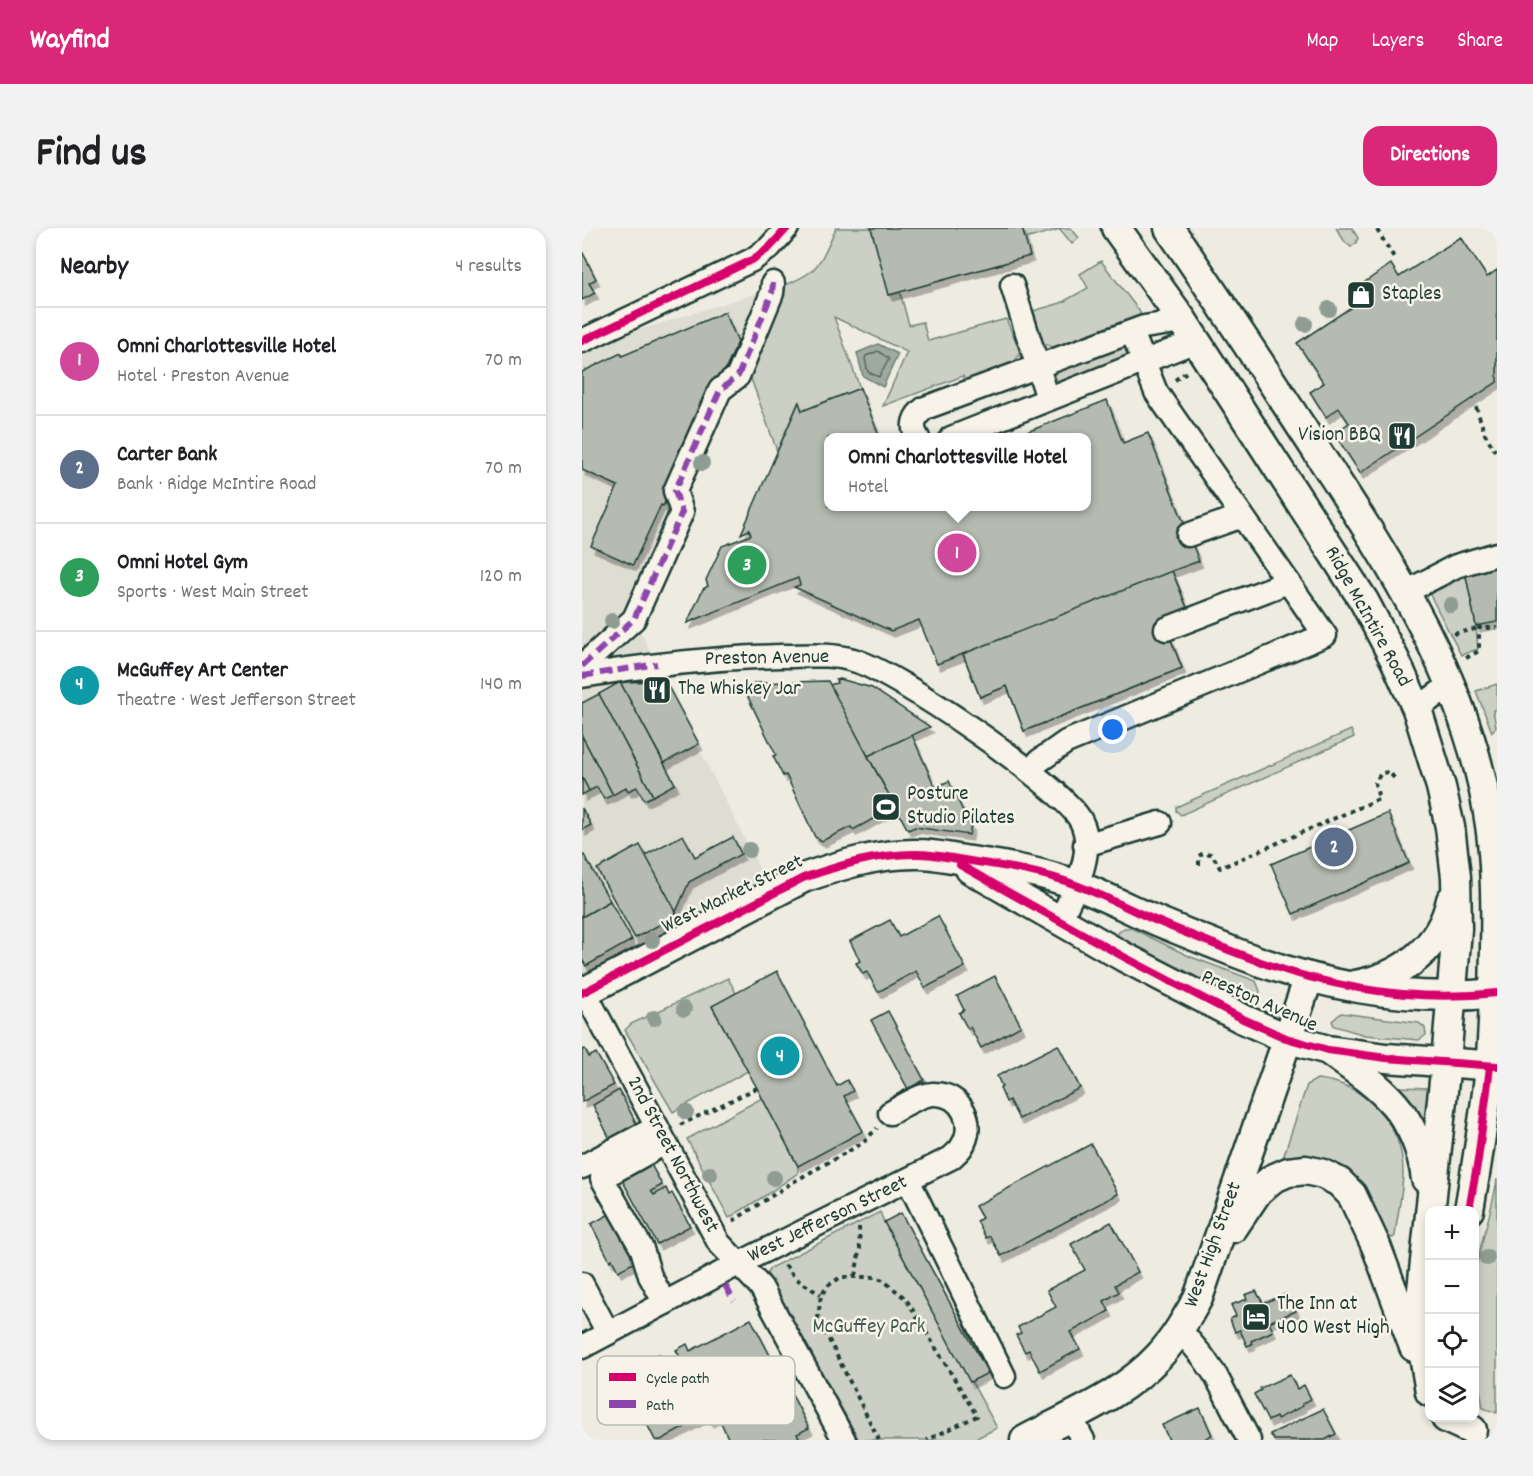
<!DOCTYPE html>
<html lang="en">
<head>
<meta charset="utf-8">
<style>
	:root { --surface:#fff; --page:#f2f2f2; --text:#202124; --muted:#757577; --line:#e0e0e0; --accent:#db2777 }
	body { margin:0; font-family:Dekko,sans-serif; background:var(--page); color:var(--text) }
	.controls { position:absolute; right:18px; bottom:18px; display:grid; overflow:hidden; border-radius:12px; box-shadow:0 3px 9px #0003 }
	.controls button { width:54px; height:54px; display:grid; place-items:center; padding:0; border:0; border-bottom:2px solid var(--line); background:var(--surface); color:var(--text); font:30px sans-serif }
	.you { position:absolute; left:531px; top:502px; width:21px; height:21px; margin:-15px; border:4px solid #fff; border-radius:50%; background:#1a73e8; box-shadow:0 0 0 9px #1a73e833 }
	.badge { display:grid; place-items:center; width:39px; height:39px; border-radius:50%; background:var(--accent); color:#fff; font-size:20px; font-weight:700 }
	.pin { position:absolute; translate:-50% -50%; border:3px solid #fff; box-shadow:0 2px 6px #0006 }
	.popup { position:absolute; left:242px; top:205px; width:267px; height:78px; box-sizing:border-box; display:grid; place-content:center; border-radius:12px; background:var(--surface); filter:drop-shadow(0 2px 4px #0005); font-size:20px; white-space:nowrap; color:var(--muted) }
	.popup b { font-size:22px; color:var(--text) }
	.popup::after { content:''; position:absolute; left:50%; top:100%; margin-left:-12px; border:12px solid transparent; border-top-color:var(--surface) }
	.list { margin:0; padding:0; list-style:none }
	h2 { display:flex; justify-content:space-between; align-items:center; height:78px; margin:0; padding:0 24px; font-size:26px }
	h2 small { font-size:20px; font-weight:400; color:var(--muted) }
	.list li { display:grid; grid-template-columns:39px 1fr auto; gap:18px; align-items:center; box-sizing:border-box; height:108px; padding:0 24px; border-top:2px solid var(--line) }
	.list b { display:block; font-size:22px; white-space:nowrap }
	.list p { margin:0; font-size:20px; white-space:nowrap; color:var(--muted) }
	.list em { font-size:20px; font-style:normal; color:var(--muted) }
	.icon { flex:none; width:33px; height:33px; fill:none; stroke:currentColor; stroke-width:2; stroke-linecap:round; stroke-linejoin:round }
	.map { position:relative; flex:none; width:915px; height:1212px; overflow:hidden; border-radius:18px }
	header { display:flex; align-items:center; gap:36px; box-sizing:border-box; height:84px; padding:0 30px; background:var(--accent); color:#fff }
	header strong { font-size:28px }
	nav { display:flex; gap:33px; margin-inline-start:auto; font-size:21px }
	.intro { display:flex; align-items:center; justify-content:space-between; box-sizing:border-box; height:144px; padding:0 36px }
	h1 { margin:0; font-size:42px }
	.button { padding:15px 27px; border-radius:18px; background:var(--accent); color:#fff; font-size:21px; font-weight:700 }
	main { display:flex; gap:36px; padding:0 36px }
	aside { flex:1; background:var(--surface); border-radius:18px; box-shadow:0 3px 9px #0003 }
	.map>svg:first-child { display:block }
</style>
</head>
<body>
<header>
<strong>Wayfind</strong>
<nav><a>Map</a><a>Layers</a><a>Share</a></nav>
</header>
<div class="intro"><h1>Find us</h1><a class="button">Directions</a></div>
<main>
<aside>
<h2>Nearby<small>4 results</small></h2>
<ul class="list">
<li><span class="badge" style="background:#d1479c">1</span><div><b>Omni Charlottesville Hotel</b><p>Hotel · Preston Avenue</p></div><em>70 m</em></li>
<li><span class="badge" style="background:#5c6f8a">2</span><div><b>Carter Bank</b><p>Bank · Ridge McIntire Road</p></div><em>70 m</em></li>
<li><span class="badge" style="background:#2e9e5b">3</span><div><b>Omni Hotel Gym</b><p>Sports · West Main Street</p></div><em>120 m</em></li>
<li><span class="badge" style="background:#0f9aa8">4</span><div><b>McGuffey Art Center</b><p>Theatre · West Jefferson Street</p></div><em>140 m</em></li>
</ul>
</aside>
<div class="map">
<svg width="915" height="1212" viewBox="0 0 915 1212">
	<defs>
		<filter id="shadow"><feDropShadow dx="3.5" dy="6" stdDeviation="0" flood-color="#0004"/></filter>
	</defs>
	<rect width="100%" height="100%" fill="#eeece1"/>
	<filter id="ink" filterUnits="userSpaceOnUse"><feTurbulence type="fractalNoise" baseFrequency=".0167" numOctaves="2"/><feDisplacementMap in="SourceGraphic" scale="12" xChannelSelector="R" yChannelSelector="G"/><feConvolveMatrix kernelMatrix="1 2 1 2 8 2 1 2 1" color-interpolation-filters="sRGB"/></filter>
	<g filter="url(#ink)">
		<path fill="#ddddd2" d="M184 62 93 263 100 284 52 391 190 665 0 765V120Z"/>
		<g fill="#cccfc4" stroke="#76867c" stroke-width="1.5">
			<path d="M254 0H289L308 67 318 64 327 97 341 94 346 113 424 91 439 125 426 142 384 156 381 148 301 178 325 124 252 89 278 160 220 183 216 175 195 223 163 134 194 61C237 44 235 41 254 0Z"/>
			<path d="M440 0H489L497 10 490 16 478 1 443 11Z"/>
			<path d="M754 0H770L776 10 774 15 769 19 763 14Z"/>
			<path d="M519 33 558 84V87L554 94 478 122 460 115 451 83 479 75 506 60 498 46Z"/>
			<path d="M541 119 546 124V128L478 154 474 151 473 147 476 142Z"/>
			<path d="M883 343 894 398 896 421 879 427 847 365 869 356Z"/>
			<path d="M915 456V481L911 482 914 499 910 504 894 463Z"/>
			<path d="M769 502 772 509 599 587 594 583V579Z"/>
			<path d="M542 700H549L609 729 674 753 678 763 676 770 669 775 658 774 534 710 536 705Z"/>
			<path d="M146 750 154 765 130 779 166 843 91 884 43 802 49 796Z"/>
			<path d="M759 785 837 795 843 800 844 807 837 812 783 807 752 798 750 793Z"/>
			<path d="M735 851C782 855 821 896 821 944 821 966 815 987 813 1008L811 1010 805 1008C791 973 776 935 734 930 723 928 712 932 701 930L725 857Z"/>
			<path d="M812 859 851 860 845 911Z"/>
			<path d="M180 870 216 938V945L184 967 147 990 105 911Z"/>
			<path d="M915 951V1185L901 1180C893 1135 887 1087 894 1041 899 1011 911 981 915 951Z"/>
			<path d="M298 984 302 994 415 1200 391 1212H277L185 1045 188 1040Z"/>
		</g>
		<path fill="#9fa99f" stroke="#6c7e74" stroke-width="1.5" d="M296 116 316 126 301 159 281 148 275 125Z"/>
		<g fill="none" stroke-linecap="round" stroke-linejoin="round">
			<path stroke="#52685f" stroke-width="1.5" d="M296 123 307 131 297 149 286 144 283 131 284 128Z"/>
		</g>
		<g fill="#b5bbb0" stroke="#1f3d34" stroke-width="1.5" filter="url(#shadow)">
			<path d="M289 0H440L448 28 307 67Z"/>
			<path d="M879 9 905 49 915 42V154L778 245 752 205 767 195 757 180 744 189 728 164 742 155 715 115 777 74 770 63 809 36 817 49Z"/>
			<path d="M0 23 14 51 7 55 13 65 0 72Z"/>
			<path d="M143 84 156 114 81 278 79 277 51 337 9 318 36 258 0 242V144L39 125 40 128Z"/>
			<path d="M278 160 298 210H246V278H504V210H430L525 172 541 215 566 205 617 333 590 343 608 387 583 397 600 440 442 503 425 458 398 469 381 426 355 436 337 392 309 403 212 359 218 357 216 350 105 395 121 361 126 358 124 352 140 318 169 307 167 302 159 306 217 174 220 183Z"/>
			<path d="M915 331V394L894 398 883 343Z"/>
			<path d="M590 343 608 387 583 397 600 440 442 503 425 458 398 469 381 426Z"/>
			<path d="M258 451 290 460 348 499 286 528 247 457 255 455 254 452Z"/>
			<path d="M83 453 117 516 82 535 38 454Z"/>
			<path d="M246 453 313 579 271 602 269 599 240 613 233 609 204 547 201 548 191 528 194 527 165 467 176 462 172 455Z"/>
			<path d="M38 454 93 556 71 568 17 466Z"/>
			<path d="M17 466 71 568 62 572 55 559 46 563 44 559 31 567 0 508V475Z"/>
			<path d="M330 507 353 559 367 553 387 596 389 597 387 607 333 599 326 602 286 528Z"/>
			<path d="M0 508 31 567 22 571 15 559 7 563 0 549Z"/>
			<path d="M0 549 7 563 0 567Z"/>
			<path d="M0 580 9 597 0 602Z"/>
			<path d="M806 585 827 635 711 686 689 636Z"/>
			<path d="M101 607 113 629 151 609 159 626 107 654 94 684 63 627Z"/>
			<path d="M58 617 94 684 92 689 53 710 15 641Z"/>
			<path d="M2 627 28 673 0 689V628Z"/>
			<path d="M28 673 50 712 4 738 0 731V689Z"/>
			<path d="M356 688 383 739 343 760 334 743 296 764 285 744 281 746 274 735 278 733 268 713 308 692 317 709Z"/>
			<path d="M195 743 255 858 265 852 271 863 262 868 281 903 216 938 175 860 130 778Z"/>
			<path d="M413 748 439 798 399 820 388 799 386 801 377 785 382 782 375 768Z"/>
			<path d="M306 783 342 852 326 861 289 792Z"/>
			<path d="M476 817 498 860 437 891 427 872 424 874 418 860 420 859 415 848Z"/>
			<path d="M3 821 7 829 14 825 32 857 0 874V822Z"/>
			<path d="M37 862 57 901 30 915 11 877Z"/>
			<path d="M509 916 536 966 419 1028 408 1008 404 1010 395 993 400 990 393 978Z"/>
			<path d="M67 933 80 957 69 963 72 967 84 960 87 967 90 965 108 998 75 1016 38 948Z"/>
			<path d="M35 982 59 1031 36 1043 30 1031 28 1033 9 996Z"/>
			<path d="M319 985 406 1145 388 1154 302 994Z"/>
			<path d="M529 994 556 1044 533 1057 537 1064 522 1073 527 1083 489 1104 498 1121 458 1143 447 1122 443 1124 434 1107 439 1105 436 1099 474 1079 465 1062 503 1042 489 1016Z"/>
			<path d="M674 1063 681 1075 704 1066 707 1073 709 1071 714 1083 687 1094 691 1103 669 1113 670 1116 665 1118 658 1102 653 1104 648 1091 654 1088 649 1077 665 1071 663 1067Z"/>
			<path d="M169 1091 192 1135 197 1133 206 1150 199 1153 206 1167 209 1165 227 1200 215 1206 218 1212H147L136 1188 128 1193 125 1187 79 1212H73L65 1196 97 1179 91 1169 111 1158 96 1130 98 1129 94 1122 105 1116 108 1123Z"/>
			<path d="M77 1126 94 1155 85 1159 88 1165 82 1169 90 1183 69 1194 55 1167 50 1170 42 1155 50 1151 47 1146 61 1139 59 1135Z"/>
			<path d="M708 1147 715 1161 722 1157 729 1171 720 1176 721 1178 695 1191 694 1189 686 1193 672 1166 679 1162 678 1160Z"/>
			<path d="M618 1180 630 1207 624 1210V1212H587L580 1197Z"/>
			<path d="M741 1181 754 1206 743 1212H692L688 1206Z"/>
		</g>
		<g fill="none" stroke-linecap="round" stroke-linejoin="round">
			<g stroke="#1f3d34" stroke-width="27">
				<g id="minor">
					<path d="M430 57 466 171"/>
					<path d="M0 113 170 32 187 20 205 0"/>
					<path d="M336 210C328 198 332 188 343 180L562 99 601 93"/>
					<path d="M369 210 614 113"/>
					<path d="M606 307 660 288"/>
					<path d="M824 364 874 338 915 326"/>
					<path d="M584 401 706 354"/>
					<path d="M0 438 52 391 100 284 93 263 138 162 156 148 190 65 191 55"/>
					<path d="M0 448C66 437 132 430 199 428 223 428 248 425 271 432 311 442 481 558 499 593 515 624 491 665 478 692"/>
					<path d="M835 481 869 456"/>
					<path d="M457 533 484 514 743 407 574 164 550 104"/>
					<path d="M503 617 578 595"/>
					<path d="M0 759 137 1015 179 1059 262 1212"/>
					<path d="M0 939 75 899"/>
					<path d="M326 952 422 1148"/>
					<path d="M0 1056 26 1105"/>
					<path d="M83 1075 68 1048 60 1021 20 950 83 915"/>
					<path d="M598 1102 621 1129 634 1148 667 1212"/>
					<path d="M0 1119 158 1035 369 930C372 927 377 923 379 920 395 896 380 865 351 866 336 867 321 878 308 885"/>
					<path d="M488 1188 501 1212"/>
				</g>
			</g>
			<g stroke="#1f3d34" stroke-width="33">
				<g id="major">
					<path d="M534 0 601 93 782 373 813 432 835 481 859 559 868 599 874 649 875 701 864 834 840 1062 838 1103 848 1164"/>
					<path d="M587 0C637 72 685 146 733 220 809 336 888 456 908 597 914 638 914 679 913 721 912 760 912 799 908 839 903 887 895 935 887 982"/>
					<path d="M388 641 542 729 661 791 704 810 746 822 804 830 915 838"/>
					<path d="M773 757C820 749 859 719 869 672"/>
					<path d="M0 765 221 650C259 637 297 625 337 626 352 626 367 630 382 632 414 637 449 642 480 652 511 662 539 677 568 690 596 702 624 713 652 724 737 758 824 775 915 765"/>
					<path d="M750 825C801 861 835 885 844 951"/>
					<path d="M651 1000 676 963 690 951 706 944 724 942 741 946 757 954 770 967 794 1018 832 1119"/>
					<path d="M864 1190 890 1202"/>
					<path d="M443 1212C490 1187 541 1167 577 1128 593 1111 604 1091 616 1070L727 749"/>
				</g>
			</g>
			<g stroke="#1f3d34" stroke-width="4" stroke-dasharray="4.5 4.5" stroke-linecap="butt">
				<path d="M795 2 813 31"/>
				<path d="M593 152 606 143"/>
				<path d="M894 179 903 206 913 223"/>
				<path d="M872 406 897 400"/>
				<path d="M884 430 897 423V400H915"/>
				<path d="M617 637V628L621 625 630 626 638 640 797 571 793 555 799 545 807 544 815 553"/>
				<path d="M98 897 175 860"/>
				<path d="M151 993 211 954 281 915 295 900"/>
				<path d="M203 1037 213 1050 239 1067"/>
				<path d="M273 1048 278 1021 277 999"/>
				<path d="M297 1212 236 1090 239 1067 247 1057 259 1049H293L301 1052 324 1071 395 1188 345 1212"/>
			</g>
			<use href="#minor" stroke="#f7f3e8" stroke-width="22"/>
			<use href="#major" stroke="#f7f3e8" stroke-width="28"/>
			<g stroke="#8e44ad" stroke-width="6" stroke-dasharray="12 6" stroke-linecap="butt">
				<path d="M0 438 52 391 100 284 93 263 138 162 156 148 190 65 191 55"/>
				<path d="M0 448 75 436"/>
				<path d="M143 1057 152 1073"/>
			</g>
			<g stroke="#f7f3e8" stroke-width="11">
				<g id="cycleway">
					<path d="M0 113 170 32 187 20 205 0"/>
					<path d="M378 637 542 729 661 791 704 810 746 822 804 830 915 838"/>
					<path d="M0 765 221 650C259 637 297 625 337 626 352 626 367 630 382 632 414 637 449 642 480 652 511 662 539 677 568 690 596 702 624 713 652 724 737 758 824 775 915 765"/>
					<path d="M887 982 896 932 908 839"/>
				</g>
			</g>
			<use href="#cycleway" stroke="#d6006c" stroke-width="8"/>
		</g>
		<g fill="#8f9c92">
			<circle cx="747" cy="81" r="8"/>
			<circle cx="723" cy="96" r="8"/>
			<circle cx="120" cy="235" r="8"/>
			<circle cx="869" cy="377" r="8"/>
			<circle cx="30" cy="393" r="8"/>
			<circle cx="167" cy="622" r="8"/>
			<circle cx="70" cy="712" r="8"/>
			<circle cx="102" cy="781" r="8"/>
			<circle cx="72" cy="790" r="8"/>
			<circle cx="104" cy="884" r="8"/>
			<circle cx="128" cy="946" r="8"/>
			<circle cx="192" cy="950" r="8"/>
			<circle cx="905" cy="1030" r="8"/>
		</g>
	</g>
	<defs>
		<g id="shop-square" transform="scale(1.5)"><rect x="-9" y="-9" width="18" height="18" rx="4" fill="#1f3d34" stroke="#f7f3e8"/><path d="M-5-2.5h2.3a2.7 3.5 0 0 1 5.4 0H5L5.5 6h-11ZM-1.5-2.5h3a1.5 2.3 0 0 0-3 0Z" fill="#fff"/></g>
		<g id="restaurant-square" transform="scale(1.5)"><rect x="-9" y="-9" width="18" height="18" rx="4" fill="#1f3d34" stroke="#f7f3e8"/><path d="M-5-6h1v4h1v-4h1v4h1v-4h1v5L-1.5 .5V6h-2V.5L-5-1ZM5-6V6H3V1.5H1.5Q1.5-4 5-6Z" fill="#fff"/></g>
		<g id="stadium-square" transform="scale(1.5)"><rect x="-9" y="-9" width="18" height="18" rx="4" fill="#1f3d34" stroke="#f7f3e8"/><path d="M0-5a6.5 5 0 1 0 0 10a6.5 5 0 1 0 0-10ZM-3.5-1.8h7v3.6h-7Z" fill="#fff"/></g>
		<g id="hotel-square" transform="scale(1.5)"><rect x="-9" y="-9" width="18" height="18" rx="4" fill="#1f3d34" stroke="#f7f3e8"/><path d="M-6-4.5h1.5V1H6V5H4.5V3h-9V5H-6ZM-4 0a1.8 1.8 0 1 1 3.6 0ZM.5 0V-2.5h3Q6-2.5 6 0Z" fill="#fff"/></g>
	</defs>
	<g fill-rule="evenodd">
		<use href="#shop-square" x="779" y="67"/>
		<use href="#restaurant-square" x="820" y="208"/>
		<use href="#restaurant-square" x="75" y="462"/>
		<use href="#stadium-square" x="304" y="579"/>
		<use href="#hotel-square" x="674" y="1089"/>
	</g>
	<g text-anchor="middle" dominant-baseline="central" stroke-width="5" stroke-linejoin="round" paint-order="stroke">
		<g font-size="21" fill="#1f3d34" stroke="#f7f3e8" text-anchor="start">
			<text x="800" y="67">Staples</text>
			<text x="799" y="208" text-anchor="end">Vision BBQ</text>
			<text x="96" y="462">The Whiskey Jar</text>
			<text x="325" y="567">Posture<tspan x="325" dy="24">Studio Pilates</tspan></text>
			<text x="695" y="1077">The Inn at<tspan x="695" dy="24">400 West High</tspan></text>
		</g>
		<g font-size="21" fill="#1f3d34" stroke="#f7f3e8">
			<text transform="translate(785 389) rotate(61)">Ridge McIntire Road</text>
			<text transform="translate(185 431) rotate(-1)">Preston Avenue</text>
			<text transform="translate(151 667) rotate(-26)">West Market Street</text>
			<text transform="translate(677 774) rotate(24)">Preston Avenue</text>
			<text transform="translate(90 927) rotate(62)">2nd Street Northwest</text>
			<text transform="translate(246 992) rotate(-26)">West Jefferson Street</text>
			<text transform="translate(632 1017) rotate(-70)">West High Street</text>
		</g>
		<g font-size="21" fill="#425a51" stroke="#f7f3e8">
			<text x="287" y="1100">McGuffey Park</text>
		</g>
	</g>
	<rect x="15" y="1128" width="198" height="69" rx="9" fill="#f7f3e8" stroke="#b6bcb2" stroke-width="1.5"/>
	<rect x="27" y="1145" width="27" height="8" fill="#d6006c"/>
	<rect x="27" y="1172" width="27" height="8" fill="#8e44ad"/>
	<g font-size="16" fill="#1f3d34">
		<text x="64" y="1155">Cycle path</text>
		<text x="64" y="1182">Path</text>
	</g>
</svg>
<div class="controls">
<button>+</button>
<button>−</button>
<button><svg class="icon" aria-label="locate" viewBox="0 0 24 24"><circle cx="12" cy="12" r="6"/><path d="M12 2v4M12 18v4M2 12h4M18 12h4"/></svg></button>
<button><svg class="icon" aria-label="layers" viewBox="0 0 24 24"><path d="M12 4l9 5-9 5-9-5zM3 14l9 5 9-5"/></svg></button>
</div>
<div class="you"></div>
<div class="pin badge" style="left:375px;top:325px;background:#d1479c">1</div>
<div class="popup"><b>Omni Charlottesville Hotel</b>Hotel</div>
<div class="pin badge" style="left:752px;top:619px;background:#5c6f8a">2</div>
<div class="pin badge" style="left:165px;top:337px;background:#2e9e5b">3</div>
<div class="pin badge" style="left:198px;top:828px;background:#0f9aa8">4</div>
</div>
</main>
</body>
</html>
